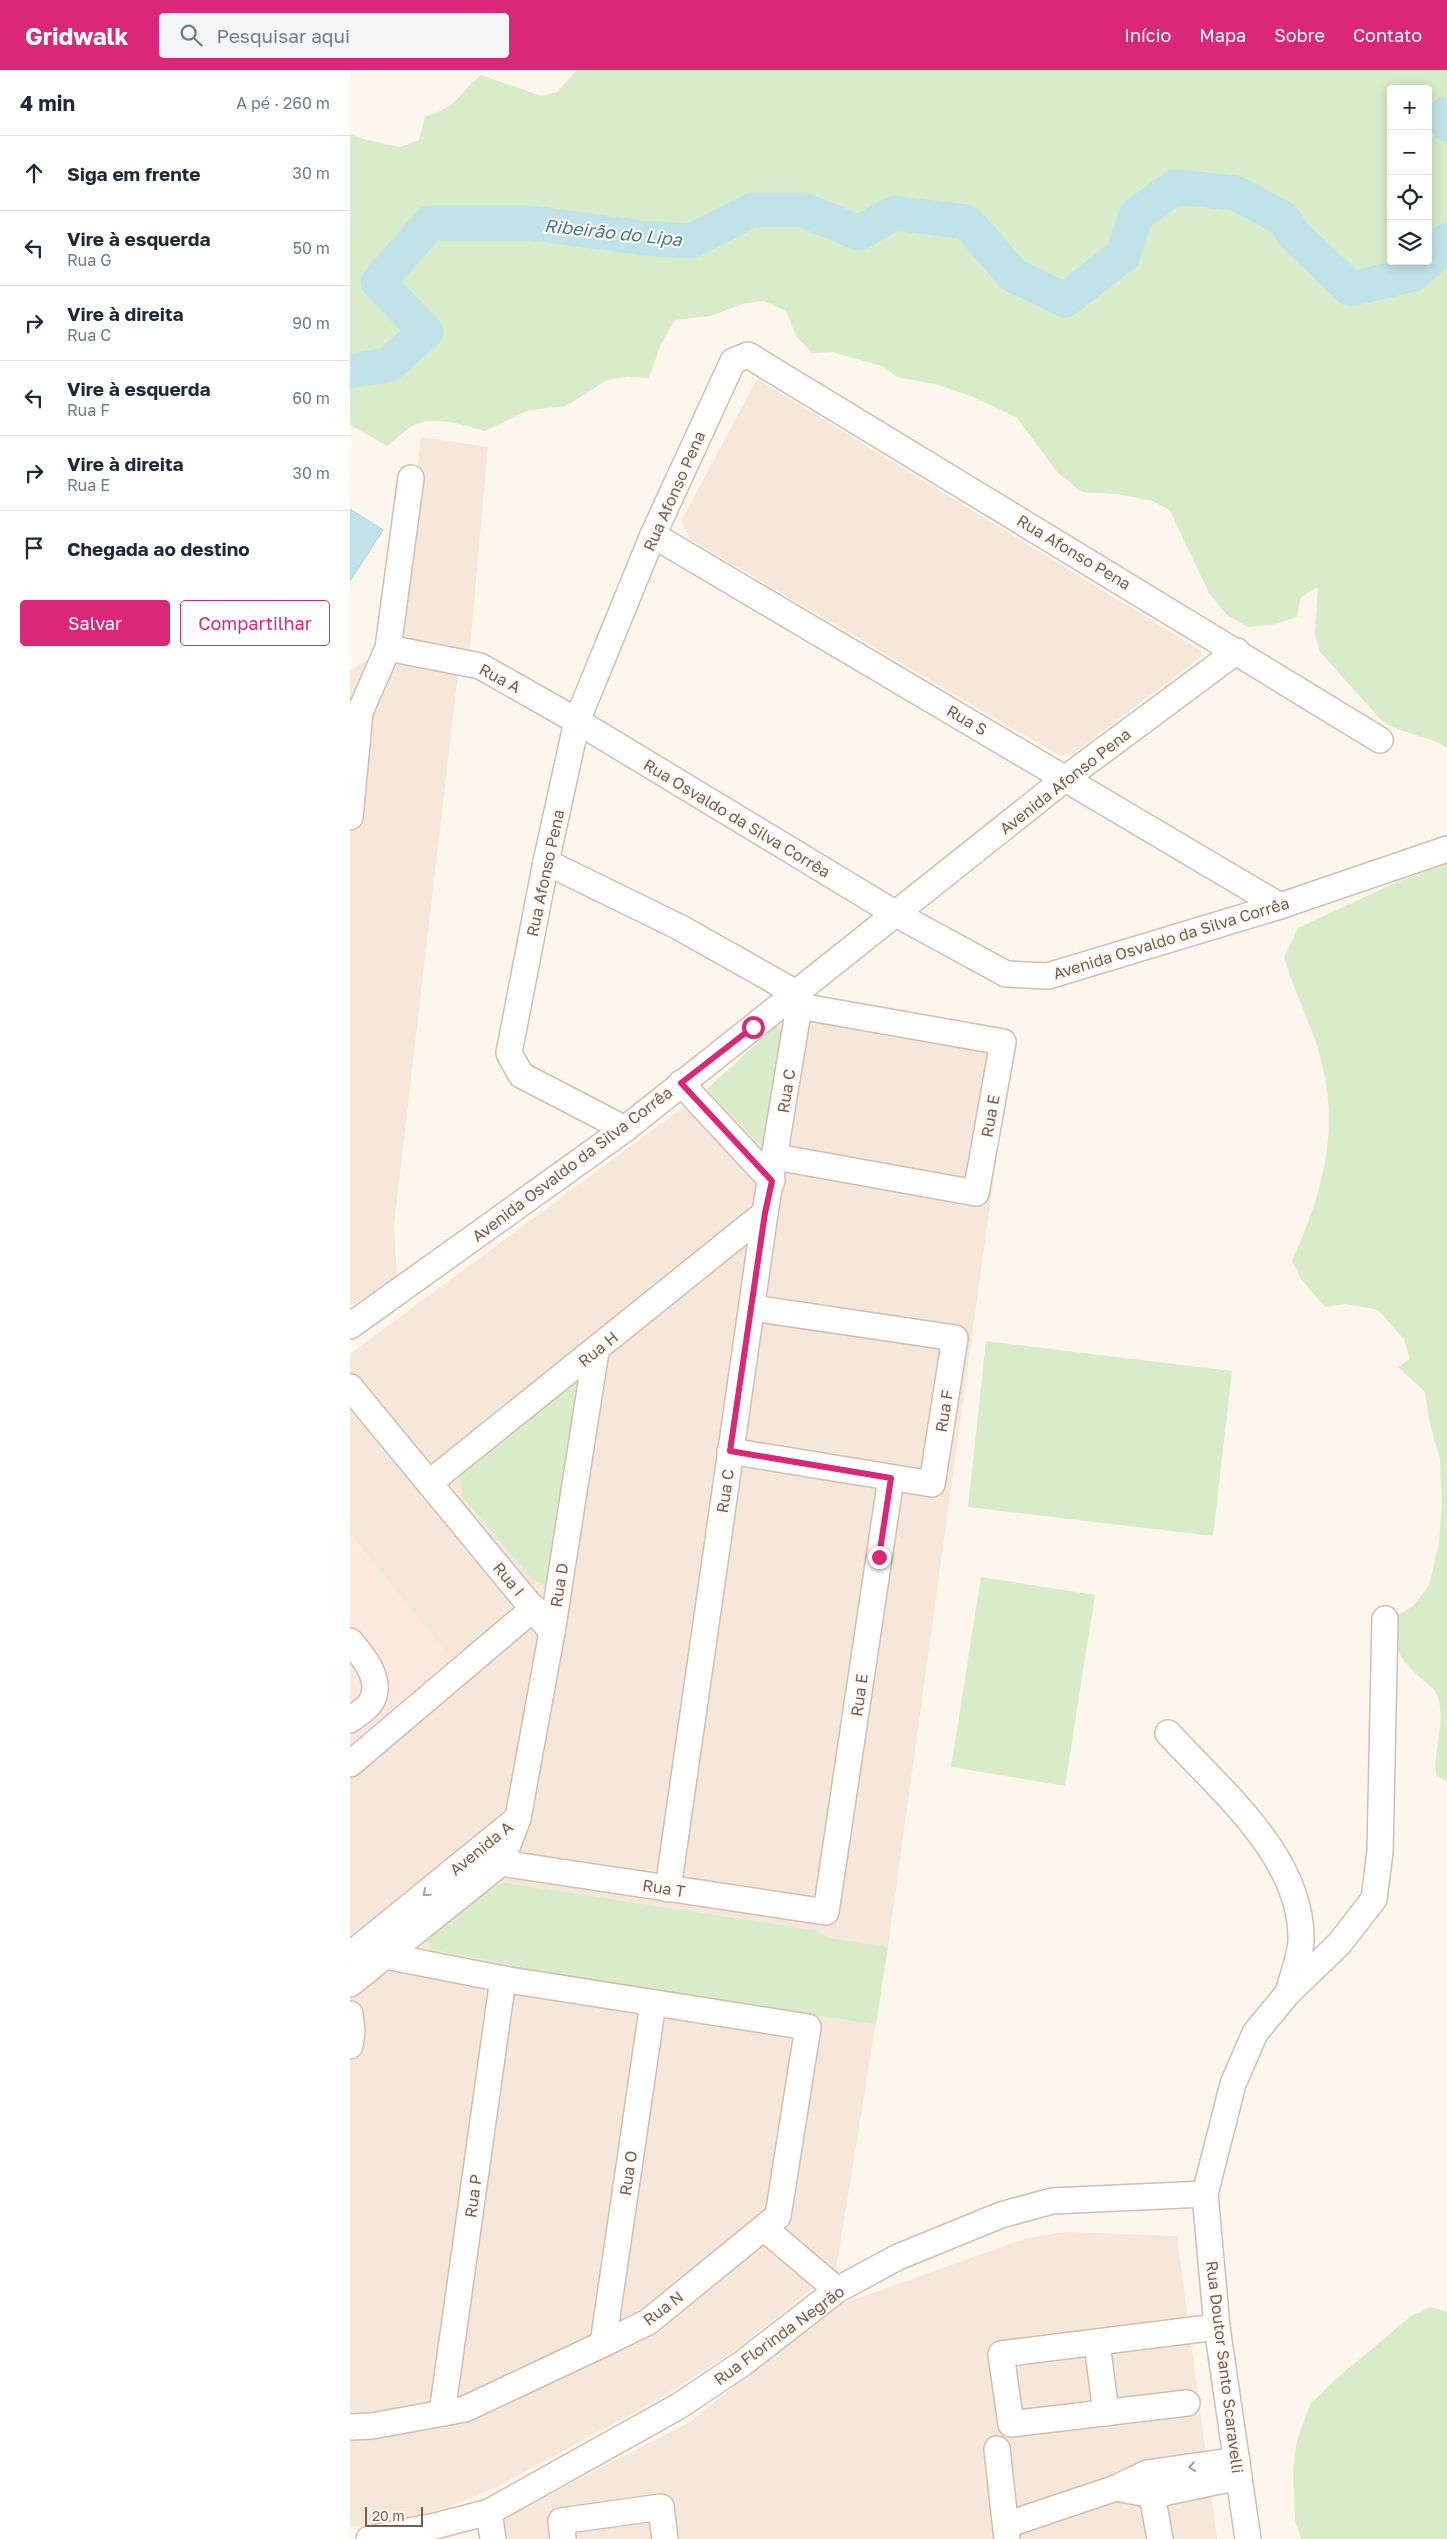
<!DOCTYPE html>
<html lang="pt">
<head>
<meta charset="utf-8">
<style>
	:root { --surface:#fff; --page:#f6f6f7; --text:#1f2937; --muted:#747a83; --line:#e0e1e3; --accent:#db2777 }
	body { margin:0; font-family:"Golos Text",sans-serif; background:var(--page); color:var(--text) }
	.controls { position:absolute; right:15px; top:15px; display:grid; overflow:hidden; border-radius:5px; box-shadow:0 2px 12px #0003 }
	.controls button { width:45px; height:45px; display:grid; place-items:center; padding:0; border:0; border-bottom:1px solid var(--line); background:var(--surface); color:var(--text); font:25px sans-serif }
	.scale { position:absolute; left:15px; bottom:12px; width:58px; box-sizing:border-box; padding-left:5px; border:2px solid #7a5c4d; border-top:0; font-size:14px; line-height:18px; white-space:nowrap; color:#7a5c4d; -webkit-text-stroke:4px #fffaf3; paint-order:stroke }
	.stop { position:absolute; width:15px; height:15px; margin:-11px; border:4px solid #db2777; border-radius:50%; background:#fff }
	.stop.end { background:#db2777; border-color:#fff; box-shadow:0 1px 5px #0008 }
	.list { margin:0; padding:0; list-style:none }
	h2 { display:flex; justify-content:space-between; align-items:center; height:65px; margin:0; padding:0 20px; font-size:21px }
	h2 small { font-size:16px; font-weight:400; color:var(--muted) }
	.list li { display:grid; grid-template-columns:32px 1fr auto; gap:15px; align-items:center; box-sizing:border-box; height:75px; padding:0 20px; border-top:1px solid var(--line) }
	.list b { display:block; font-size:19px; white-space:nowrap }
	.list p { margin:0; font-size:16px; white-space:nowrap; color:var(--muted) }
	.list em { font-size:16px; font-style:normal; color:var(--muted) }
	.actions { display:flex; gap:10px; padding:15px 20px }
	.actions a { flex:1; padding:11px 0; border:1px solid var(--accent); border-radius:5px; text-align:center; font-size:18px; color:var(--accent) }
	.actions .main { background:var(--accent); color:#fff }
	.icon { flex:none; width:28px; height:28px; fill:none; stroke:currentColor; stroke-width:2; stroke-linecap:round; stroke-linejoin:round }
	.map { position:relative; flex:none; width:1097px; height:2469px; overflow:hidden }
	header { display:flex; align-items:center; gap:30px; box-sizing:border-box; height:70px; padding:0 25px; background:var(--accent); color:#fff }
	header strong { font-size:24px }
	nav { display:flex; gap:28px; margin-inline-start:auto; font-size:18px }
	.search { width:350px; height:45px; background:var(--page); display:flex; align-items:center; gap:12px; box-sizing:border-box; padding:0 18px; border-radius:5px; color:var(--muted); font-size:19px }
	main { display:flex }
	aside { flex:1; background:var(--surface) }
	.map>svg:first-child { display:block }
</style>
</head>
<body>
<header>
<strong>Gridwalk</strong>
<div class="search"><svg class="icon" aria-label="search" viewBox="0 0 24 24"><circle cx="10" cy="10" r="6"/><path d="M15 15l6 6"/></svg>Pesquisar aqui</div>
<nav><a>Início</a><a>Mapa</a><a>Sobre</a><a>Contato</a></nav>
</header>
<main>
<aside>
<h2>4 min<small>A pé · 260 m</small></h2>
<ul class="list">
<li><svg class="icon" aria-label="ahead" viewBox="0 0 24 24"><path d="M12 20V5M6 11l6-6 6 6"/></svg><div><b>Siga em frente</b></div><em>30 m</em></li>
<li><svg class="icon" aria-label="left" viewBox="0 0 24 24"><path d="M17 20v-9H6M10 6l-5 5 5 5"/></svg><div><b>Vire à esquerda</b><p>Rua G</p></div><em>50 m</em></li>
<li><svg class="icon" aria-label="right" viewBox="0 0 24 24"><path d="M7 20v-9h11M14 6l5 5-5 5"/></svg><div><b>Vire à direita</b><p>Rua C</p></div><em>90 m</em></li>
<li><svg class="icon" aria-label="left" viewBox="0 0 24 24"><path d="M17 20v-9H6M10 6l-5 5 5 5"/></svg><div><b>Vire à esquerda</b><p>Rua F</p></div><em>60 m</em></li>
<li><svg class="icon" aria-label="right" viewBox="0 0 24 24"><path d="M7 20v-9h11M14 6l5 5-5 5"/></svg><div><b>Vire à direita</b><p>Rua E</p></div><em>30 m</em></li>
<li><svg class="icon" aria-label="arrive" viewBox="0 0 24 24"><path d="M6 21V4h12l-3 4 3 4H6"/></svg><div><b>Chegada ao destino</b></div></li>
</ul>
<div class="actions"><a class="main">Salvar</a><a>Compartilhar</a></div>
</aside>
<div class="map">
<svg width="1097" height="2469" viewBox="0 0 1097 2469">
	<rect width="100%" height="100%" fill="#fdf6ec"/>
	<g fill="#f5e8da">
		<path d="M407 309 850 580 852 586 723 684 710 686 341 470 331 451Z"/>
		<path d="M71 367 138 377 120 577 108 604 44 1155 47 1210 0 1236V600L19 589 47 567Z"/>
		<path d="M461 924 664 960 538 1877 486 2200 387 2279 314 2326 149 2416 99 2437 57 2449 0 2457V1681L103 1592 0 1464V1284L332 1038 357 1019Z"/>
		<path d="M716 2162 827 2166 867 2469H146L149 2450 340 2352 478 2239 677 2168Z"/>
	</g>
	<path fill="#fde8e0" d="M0 1465 104 1592 0 1681Z"/>
	<g fill="#d8ecc9" fill-rule="evenodd">
		<path d="M227 0H1097V678C1077 664 1050 665 1031 650L970 582 965 564 968 517 951 527 947 547 926 554 898 557 877 545 859 523 820 441 803 431 767 424 732 422 707 402 667 348 626 328 589 315 547 307 532 296 482 282 462 283 446 266 436 241 414 231 396 233 360 246 325 250 311 274 299 308 278 307 257 310 216 336 179 340 135 361C115 355 82 345 62 356 53 362 45 370 37 376L0 355V64L17 70 50 77 69 70 75 46C106 39 109 23 131 5L192 26 207 22ZM1041 19H1078V191H1041Z"/>
		<path d="M1097 792V1712L1086 1705C1083 1677 1097 1650 1087 1625 1085 1619 1078 1615 1074 1611 1049 1588 1045 1583 1043 1548L1063 1536 1079 1515 1089 1473 1092 1432 1090 1389 1079 1350 1075 1322 1048 1297 1060 1289 1054 1269 1028 1240 996 1234 975 1237 951 1209 942 1191C970 1129 989 1067 973 998 965 960 945 925 934 887L948 858 1047 812Z"/>
		<path d="M426 956 436 967 414 1079 357 1019Z"/>
		<path d="M636 1271 882 1301 863 1466 618 1437Z"/>
		<path d="M224 1310 229 1315 195 1515 183 1510 112 1426 109 1401Z"/>
		<path d="M631 1507 745 1525 715 1716 601 1697Z"/>
		<path d="M154 1813 464 1860 479 1868 538 1877 526 1954 304 1923 84 1880 73 1869 139 1820Z"/>
		<path d="M1080 2237 1097 2242V2469H951L945 2451 943 2399 947 2370 961 2333 986 2309 1061 2246Z"/>
	</g>
	<path fill="#bfe3e8" stroke="#a5d3da" d="M0 439 33 460 0 511Z"/>
	<g fill="none" stroke-linecap="round" stroke-linejoin="round">
		<g stroke="#bfe3e8" stroke-width="35">
			<path d="M1097 44 1095 45 1097 54"/>
			<path d="M0 301 38 295 76 262 28 212 80 153H182L293 168 341 171 402 140H454L509 163 544 143 617 152 663 205 715 230 773 185 786 145 825 117 885 123 933 148 944 165 1001 219 1063 204 1095 177 1097 170"/>
		</g>
		<g stroke="#d1beb0" stroke-width="28">
			<g id="minor">
				<path d="M303 465 930 836"/>
				<path d="M38 578 130 596 227 651 546 844 656 904 698 906 930 836 1097 779"/>
				<path d="M0 747 10 642 38 578 61 408"/>
				<path d="M196 792 329 857 446 923 449 936 415 1143 318 1819"/>
				<path d="M331 1013 422 1111"/>
				<path d="M275 1059 171 1005 159 983 196 792 227 651 303 465 383 291 398 285 1030 670"/>
				<path d="M426 1087 626 1123 653 972 449 936"/>
				<path d="M0 1256 275 1059 716 708 887 581"/>
				<path d="M0 1317 202 1562"/>
				<path d="M380 1381 582 1414 605 1268 402 1238"/>
				<path d="M79 1413 415 1143"/>
				<path d="M0 1571C13 1586 34 1611 21 1632 17 1639 6 1645 0 1650"/>
				<path d="M818 1663C870 1720 953 1787 951 1871 950 1888 942 1907 938 1923"/>
				<path d="M0 1694 184 1538"/>
				<path d="M151 1793 476 1842 541 1408"/>
				<path d="M0 1885 168 1748"/>
				<path d="M0 1914 151 1793 168 1748 202 1562 246 1281"/>
				<path d="M0 1944 2 1961 0 1976"/>
				<path d="M414 2158 487 2220"/>
				<path d="M747 2273 756 2343"/>
				<path d="M253 2274 303 1933"/>
				<path d="M837 2333 661 2354 651 2284 867 2257"/>
				<path d="M92 2343 153 1909"/>
				<path d="M0 2357 22 2356 115 2339 253 2274 298 2252 428 2146 458 1957 153 1909 36 1886"/>
				<path d="M647 2379 657 2469"/>
				<path d="M799 2408 810 2469"/>
				<path d="M766 2418 803 2425 889 2407"/>
				<path d="M139 2442 143 2469"/>
				<path d="M656 2455 766 2418 797 2403 887 2390"/>
				<path d="M19 2469 85 2456 139 2442 329 2336 393 2293 487 2220 548 2187 651 2145 702 2131 855 2124"/>
				<path d="M213 2469 211 2451 311 2437 315 2469"/>
				<path d="M898 2469 867 2257 855 2124 883 2014 905 1963 938 1923 989 1874 1024 1829 1030 1782 1035 1549"/>
			</g>
		</g>
		<use href="#minor" stroke="#fff" stroke-width="25"/>
	</g>
	<defs><path id="oneway-chevron" d="M-2-3.5L2.5 0L-2 3.5" fill="none" stroke-width="1.6" stroke-linecap="round" stroke-linejoin="round" transform="scale(1.25)"/></defs>
	<g stroke="#af9d94">
		<use href="#oneway-chevron" transform="translate(76 1823) rotate(141)"/>
		<use href="#oneway-chevron" transform="translate(842 2397) rotate(172)"/>
	</g>
	<g fill="none" stroke-linecap="round" stroke-linejoin="round">
		<path stroke="#db2777" stroke-width="6" d="M403 957 331 1013 422 1111 415 1143 380 1381 541 1408 529 1487"/>
	</g>
	<g text-anchor="middle" dominant-baseline="central" stroke-width="4" stroke-linejoin="round" paint-order="stroke">
		<g font-size="16" fill="#7a5c4d" stroke="#fffaf3">
			<text transform="translate(324 421) rotate(-66)">Rua Afonso Pena</text>
			<text transform="translate(724 482) rotate(31)">Rua Afonso Pena</text>
			<text transform="translate(150 608) rotate(28)">Rua A</text>
			<text transform="translate(617 650) rotate(30)">Rua S</text>
			<text transform="translate(715 711) rotate(-38)">Avenida Afonso Pena</text>
			<text transform="translate(387 748) rotate(31)">Rua Osvaldo da Silva Corrêa</text>
			<text transform="translate(195 803) rotate(-78)">Rua Afonso Pena</text>
			<text transform="translate(821 868) rotate(-17)">Avenida Osvaldo da Silva Corrêa</text>
			<text transform="translate(436 1021) rotate(-81)">Rua C</text>
			<text transform="translate(640 1046) rotate(-80)">Rua E</text>
			<text transform="translate(222 1094) rotate(-37)">Avenida Osvaldo da Silva Corrêa</text>
			<text transform="translate(248 1279) rotate(-39)">Rua H</text>
			<text transform="translate(594 1341) rotate(-81)">Rua F</text>
			<text transform="translate(375 1421) rotate(-82)">Rua C</text>
			<text transform="translate(159 1509) rotate(50)">Rua I</text>
			<text transform="translate(209 1515) rotate(-81)">Rua D</text>
			<text transform="translate(509 1625) rotate(-82)">Rua E</text>
			<text transform="translate(131 1778) rotate(-39)">Avenida A</text>
			<text transform="translate(314 1818) rotate(9)">Rua T</text>
			<text transform="translate(278 2103) rotate(-82)">Rua O</text>
			<text transform="translate(123 2126) rotate(-82)">Rua P</text>
			<text transform="translate(313 2238) rotate(-37)">Rua N</text>
			<text transform="translate(429 2265) rotate(-36)">Rua Florinda Negrão</text>
			<text transform="translate(875 2297) rotate(83)">Rua Doutor Santo Scaravelli</text>
		</g>
		<g font-size="18" font-style="italic" fill="#437c86" stroke="#fffaf3">
			<text transform="translate(263 162) rotate(6)">Ribeirão do Lipa</text>
		</g>
	</g>
</svg>
<div class="controls">
<button>+</button>
<button>−</button>
<button><svg class="icon" aria-label="locate" viewBox="0 0 24 24"><circle cx="12" cy="12" r="6"/><path d="M12 2v4M12 18v4M2 12h4M18 12h4"/></svg></button>
<button><svg class="icon" aria-label="layers" viewBox="0 0 24 24"><path d="M12 4l9 5-9 5-9-5zM3 14l9 5 9-5"/></svg></button>
</div>
<div class="scale">20 m</div>
<div class="stop" style="left:403px;top:957px"></div>
<div class="stop end" style="left:529px;top:1487px"></div>
</div>
</main>
</body>
</html>
